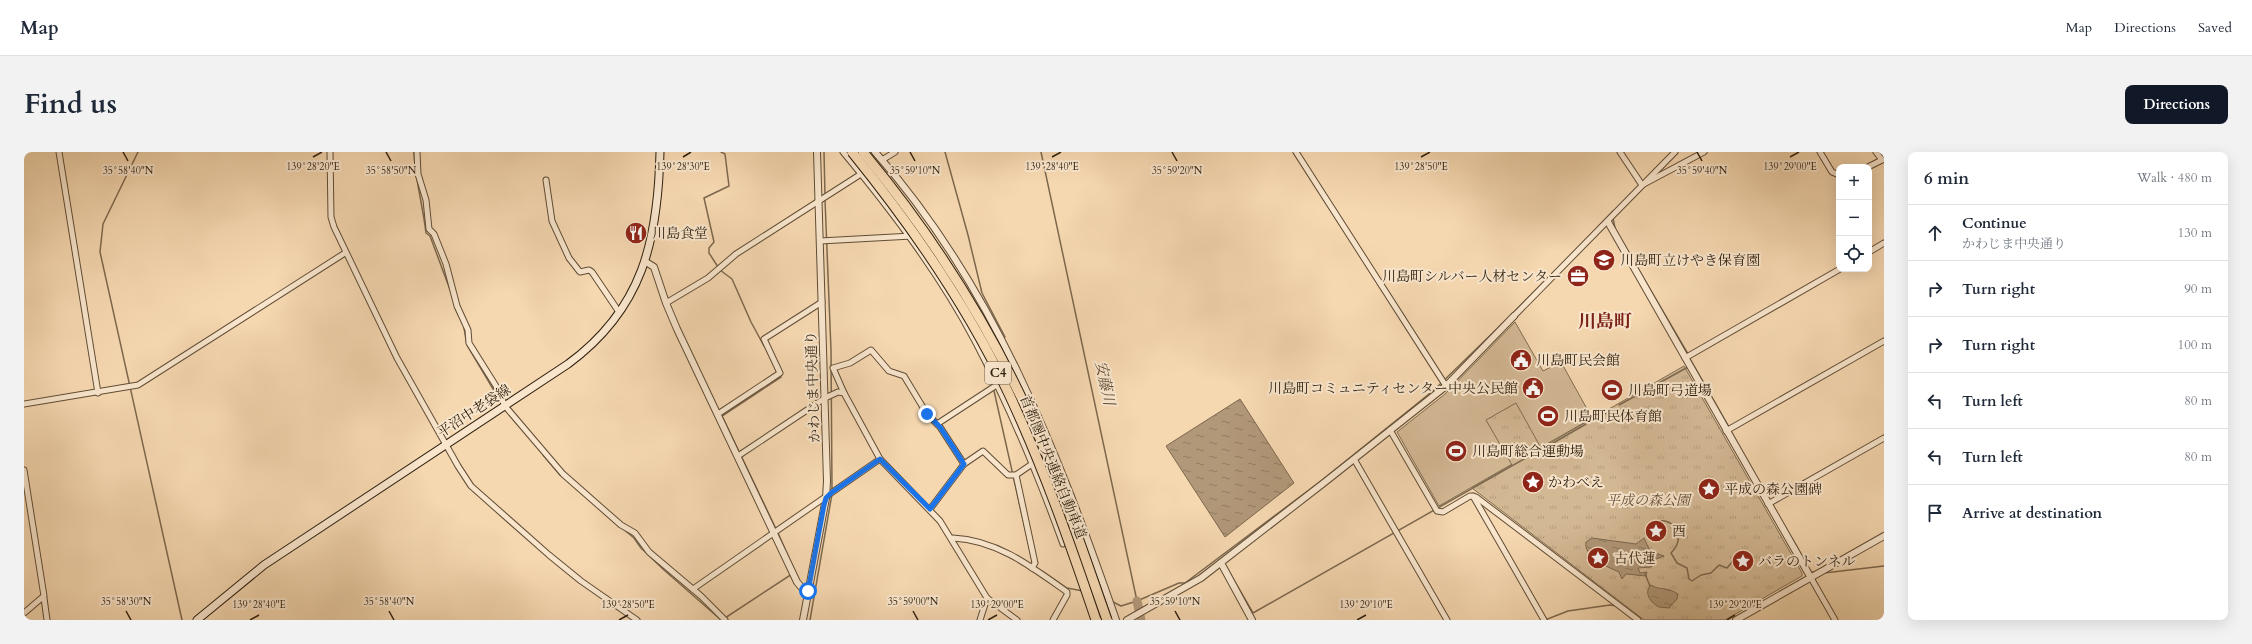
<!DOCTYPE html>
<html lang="en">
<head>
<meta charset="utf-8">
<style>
	:root { --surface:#fff; --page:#f2f2f3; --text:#1f2937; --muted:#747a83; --line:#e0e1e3; --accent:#111827 }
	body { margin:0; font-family:Cardo,"Noto Serif JP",serif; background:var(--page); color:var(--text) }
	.controls { position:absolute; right:12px; top:12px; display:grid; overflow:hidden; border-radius:8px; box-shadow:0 4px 16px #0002 }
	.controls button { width:36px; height:36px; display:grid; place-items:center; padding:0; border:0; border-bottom:1px solid var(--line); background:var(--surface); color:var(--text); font:20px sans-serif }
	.stop { position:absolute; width:12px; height:12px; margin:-9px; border:3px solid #1a73e8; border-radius:50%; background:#fff }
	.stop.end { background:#1a73e8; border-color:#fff; box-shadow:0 1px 4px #0008 }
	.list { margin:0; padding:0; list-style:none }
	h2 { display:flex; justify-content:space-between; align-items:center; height:52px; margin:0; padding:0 16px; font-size:17px }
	h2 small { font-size:13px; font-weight:400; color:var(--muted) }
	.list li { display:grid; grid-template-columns:26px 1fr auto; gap:12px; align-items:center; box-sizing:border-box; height:56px; padding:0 16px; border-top:1px solid var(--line) }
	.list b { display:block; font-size:15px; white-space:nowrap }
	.list p { margin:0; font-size:13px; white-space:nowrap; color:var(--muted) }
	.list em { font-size:13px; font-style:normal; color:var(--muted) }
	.icon { flex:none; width:22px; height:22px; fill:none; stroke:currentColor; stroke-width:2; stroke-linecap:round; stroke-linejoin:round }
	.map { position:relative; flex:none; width:1860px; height:468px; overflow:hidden; border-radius:8px }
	header { display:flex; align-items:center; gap:24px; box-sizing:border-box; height:56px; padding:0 20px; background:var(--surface); border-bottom:1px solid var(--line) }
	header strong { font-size:19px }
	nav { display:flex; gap:22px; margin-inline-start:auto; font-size:14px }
	.intro { display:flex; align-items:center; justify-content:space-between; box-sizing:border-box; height:96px; padding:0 24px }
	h1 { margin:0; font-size:28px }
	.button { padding:10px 18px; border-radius:8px; background:var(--accent); color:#fff; font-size:14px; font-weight:700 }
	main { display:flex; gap:24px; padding:0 24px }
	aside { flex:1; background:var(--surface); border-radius:8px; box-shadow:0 4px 16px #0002 }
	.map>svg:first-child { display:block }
</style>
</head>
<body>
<header>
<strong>Map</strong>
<nav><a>Map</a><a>Directions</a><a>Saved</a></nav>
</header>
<div class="intro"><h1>Find us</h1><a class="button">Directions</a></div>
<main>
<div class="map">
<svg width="1860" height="468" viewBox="0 0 1860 468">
	<defs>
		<pattern id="park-tufts" width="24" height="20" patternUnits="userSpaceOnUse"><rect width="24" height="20" fill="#d3b894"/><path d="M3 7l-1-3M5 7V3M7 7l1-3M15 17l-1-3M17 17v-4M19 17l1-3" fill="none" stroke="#b59e7e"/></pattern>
		<pattern id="water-ripples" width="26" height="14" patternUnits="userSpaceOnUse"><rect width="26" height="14" fill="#b19879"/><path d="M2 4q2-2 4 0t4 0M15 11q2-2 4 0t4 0" fill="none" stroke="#907b62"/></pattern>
	</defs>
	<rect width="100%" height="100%" fill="#f5d7b0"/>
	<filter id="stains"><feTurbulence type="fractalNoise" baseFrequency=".005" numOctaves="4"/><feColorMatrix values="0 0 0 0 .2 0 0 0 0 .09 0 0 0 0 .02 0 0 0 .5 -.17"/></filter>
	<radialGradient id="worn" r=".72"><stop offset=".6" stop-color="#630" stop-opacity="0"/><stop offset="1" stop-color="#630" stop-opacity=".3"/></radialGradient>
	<path fill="#d3b894" stroke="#806c51" d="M1491 170 1519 219 1537 210 1568 266 1415 354 1373 280 1421 242Z"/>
	<path fill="url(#park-tufts)" stroke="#806c51" d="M1660 214 1778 421V424L1701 468H1620L1448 336 1488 313 1462 268 1492 251 1517 296Z"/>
	<g fill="url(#water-ripples)" stroke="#7d684e">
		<path d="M1216 247 1270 331 1201 385 1142 294Z"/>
		<path d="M1568 386 1612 392 1620 386 1626 399 1640 404 1632 407 1627 415 1614 416 1616 421 1623 420 1622 424 1602 422 1598 427 1595 420 1575 411V404L1568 405C1564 400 1561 396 1562 390Z"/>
		<path d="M1627 433C1636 439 1642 434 1654 442L1653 447 1645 456 1635 455C1627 451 1619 441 1627 433Z"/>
	</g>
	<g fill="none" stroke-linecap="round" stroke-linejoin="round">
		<g stroke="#7d684e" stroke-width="1.5">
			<path d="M114 0 79 72 76 100 158 468"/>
			<path d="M390 0C391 27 399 54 402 81L406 84 428 143"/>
			<path d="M697 0 701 2 705 34 680 46 690 90 685 96V101L696 118 708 127 727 170 740 194"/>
			<path d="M800 0 801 44"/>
			<path d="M921 0 944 83 958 141 981 185 978 187"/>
			<path d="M1017 0 1113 449"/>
			<path d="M801 48 807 198 808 338"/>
			<path d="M1589 66 1591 76"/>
			<path d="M1573 76 1589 59V62"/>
			<path d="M1596 86 1664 202"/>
			<path d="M431 156 439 172"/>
			<path d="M1488 162 1522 128"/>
			<path d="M440 176 443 193 478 252"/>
			<path d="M1665 205 1705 275"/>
			<path d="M958 208 968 230 1009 412"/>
			<path d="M1595 253 1664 215"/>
			<path d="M1568 269 1590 257"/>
			<path d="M1707 279 1728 317"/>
			<path d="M1524 294 1562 272"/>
			<path d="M519 303 536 323"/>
			<path d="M586 366 610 386 617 396 640 418 696 467"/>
			<path d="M752 377 698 264 757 225 756 224"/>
			<path d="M754 381 771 420"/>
			<path d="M1621 381C1626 368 1640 365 1650 374 1657 384 1655 393 1647 401L1653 411 1663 416 1665 427 1668 429 1677 423 1687 421 1695 413 1703 416 1708 410"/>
			<path d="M1768 386 1787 420H1791"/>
			<path d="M1200 411 1229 461 1516 298"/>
			<path d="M1018 419 1043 436 1059 439"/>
			<path d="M1800 421 1860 414"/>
			<path d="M1621 422 1626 434"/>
			<path d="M1089 450 1097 454 1113 449 1155 431H1161L1297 329 1410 238 1480 170"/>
			<path d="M701 466 768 422"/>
			<path d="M786 468 808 342"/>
			<path d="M1521 468 1544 459 1586 453 1593 454"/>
		</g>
		<path stroke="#b19879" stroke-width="9" d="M1113 449 1117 468"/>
		<g stroke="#604d36" stroke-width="7">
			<g id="minor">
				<path d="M35 0 74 241"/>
				<path d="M306 0 307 65 310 75 373 206 434 314 447 334 525 403 557 429 613 468"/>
				<path d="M393 0 394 22 402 48 405 77 410 82 422 112 433 154 444 178 445 191 472 234 481 254 539 322 597 373 611 381 625 400 677 444 701 468"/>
				<path d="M819 0C868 59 915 121 951 189 986 255 1014 323 1039 392"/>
				<path d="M1272 0 1422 234"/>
				<path d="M1596 0 1618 33 1680 0"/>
				<path d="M1796 0 1808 20 1815 23"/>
				<path d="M1852 0 1858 8"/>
				<path d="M858 8 871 0"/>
				<path d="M1844 15 1860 7"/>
				<path d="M522 28 528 69 545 106 556 120 565 118 568 120 595 160"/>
				<path d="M796 89 888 84"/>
				<path d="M1845 100 1860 91"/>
				<path d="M642 151 684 126 712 102 837 22"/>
				<path d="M1490 164 1651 0"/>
				<path d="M1661 206 1816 117"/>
				<path d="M820 241 809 216 826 211 847 198 865 219 880 224 903 262 916 275 940 312"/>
				<path d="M0 252 114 233 321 101"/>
				<path d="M694 262 756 221 740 187 798 150"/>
				<path d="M913 272 988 223"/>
				<path d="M1366 278 1413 359 1419 360 1446 344 1452 345 1614 468"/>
				<path d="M1702 279 1860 189"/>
				<path d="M714 304 801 246 814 240 820 241 856 307 916 369 963 446 993 468"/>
				<path d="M1330 307 1423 468"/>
				<path d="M0 318 20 444 0 461"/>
				<path d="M992 323 1011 411 1008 416"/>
				<path d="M1449 344 1520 468"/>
				<path d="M1744 352 1860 286"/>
				<path d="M906 357 940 312 959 299 984 323H992L1024 301"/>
				<path d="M929 386C973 388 1008 415 1043 440V443L1029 468"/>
				<path d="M1787 426 1811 468"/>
				<path d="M669 437 856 307"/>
				<path d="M20 446 23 468"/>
				<path d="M956 468 963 446"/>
			</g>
		</g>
		<g stroke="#604d36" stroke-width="8">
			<g id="tertiary">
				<path d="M851 0C970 134 1034 301 1092 468"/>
				<path d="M1584 70 1787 426"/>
				<path d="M622 110 630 115 642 151 653 177 773 430 778 436 784 439"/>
				<path d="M1197 411 1228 468"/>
				<path d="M779 468 802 346 803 329 793 0"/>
				<path d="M1103 468 1177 426 1301 330 1422 234 1490 164"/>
				<path d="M1712 468 1860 384"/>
			</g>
		</g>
		<g stroke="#2e1f0e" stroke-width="9">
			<path id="secondary" d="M173 468 240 413 544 212C619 157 634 88 636 0"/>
		</g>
		<use href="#minor" stroke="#f8e5cc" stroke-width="5"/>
		<use href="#tertiary" stroke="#f8e5cc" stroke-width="6"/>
		<use href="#secondary" stroke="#f8e5cc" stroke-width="7"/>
		<g stroke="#2e1f0e" stroke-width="11" stroke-linecap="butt">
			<g id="motorway-bridge">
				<path d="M828 0C888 74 943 153 984 240 1019 314 1046 391 1072 468"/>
				<path d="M839 0C908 83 966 174 1010 273 1038 336 1060 403 1083 468"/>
			</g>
		</g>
		<use href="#motorway-bridge" stroke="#f5d7b0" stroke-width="9"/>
	</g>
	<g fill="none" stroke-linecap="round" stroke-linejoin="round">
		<path stroke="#1a73e8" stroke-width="5" d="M784 439 800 353 802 346 807 341 856 307 906 357 940 312 916 275 903 262"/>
	</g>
	<path fill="none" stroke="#2e1f0e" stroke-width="1.5" d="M99 0 104 9M362 0 367 9M886 0 891 9M1148 0 1153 9M1673 0 1678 9M289 5 298 0M659 5 667 0M1028 5 1037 0M1397 5 1406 0M1766 5 1775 0M102 459 107 468M365 459 370 468M889 459 894 468M1151 459 1156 468M226 468 235 463M595 468 604 463M964 468 973 463M1333 468 1342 463M1703 468 1711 463"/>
	<defs>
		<g id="restaurant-disc" transform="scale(1.15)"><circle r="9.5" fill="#8f2418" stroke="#f8e5cc"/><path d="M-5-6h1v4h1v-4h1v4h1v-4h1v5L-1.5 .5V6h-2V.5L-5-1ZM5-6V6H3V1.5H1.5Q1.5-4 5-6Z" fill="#fff"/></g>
		<g id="school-disc" transform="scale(1.15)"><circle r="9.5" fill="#8f2418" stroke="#f8e5cc"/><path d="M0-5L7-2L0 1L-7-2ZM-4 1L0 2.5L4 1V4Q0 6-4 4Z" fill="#fff"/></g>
		<g id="office-disc" transform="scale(1.15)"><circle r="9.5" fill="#8f2418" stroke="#f8e5cc"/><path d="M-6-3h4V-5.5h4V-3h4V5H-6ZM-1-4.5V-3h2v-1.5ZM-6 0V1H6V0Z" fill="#fff"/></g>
		<g id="civic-disc" transform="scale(1.15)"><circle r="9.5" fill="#8f2418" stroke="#f8e5cc"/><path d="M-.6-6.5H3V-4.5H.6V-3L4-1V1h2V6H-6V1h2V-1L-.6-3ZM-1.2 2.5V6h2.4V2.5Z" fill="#fff"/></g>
		<g id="stadium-disc" transform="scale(1.15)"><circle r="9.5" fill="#8f2418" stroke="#f8e5cc"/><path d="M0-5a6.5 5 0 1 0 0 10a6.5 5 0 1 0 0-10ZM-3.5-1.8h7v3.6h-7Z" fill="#fff"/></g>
		<g id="sight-disc" transform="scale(1.15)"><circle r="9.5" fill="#8f2418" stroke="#f8e5cc"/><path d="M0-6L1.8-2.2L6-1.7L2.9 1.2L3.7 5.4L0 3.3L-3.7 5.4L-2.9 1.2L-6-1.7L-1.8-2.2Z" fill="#fff"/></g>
	</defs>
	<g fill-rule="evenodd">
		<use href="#restaurant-disc" x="612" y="81"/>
		<use href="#school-disc" x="1580" y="108"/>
		<use href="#office-disc" x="1554" y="124"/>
		<use href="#civic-disc" x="1497" y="208"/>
		<use href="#civic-disc" x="1509" y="236"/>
		<use href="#stadium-disc" x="1588" y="238"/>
		<use href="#stadium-disc" x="1524" y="264"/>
		<use href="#stadium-disc" x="1432" y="299"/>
		<use href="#sight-disc" x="1509" y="330"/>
		<use href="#sight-disc" x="1685" y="337"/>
		<use href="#sight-disc" x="1632" y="379"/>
		<use href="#sight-disc" x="1574" y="406"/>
		<use href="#sight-disc" x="1719" y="409"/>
	</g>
	<g text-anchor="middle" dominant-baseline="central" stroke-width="4" stroke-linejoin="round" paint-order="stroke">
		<rect fill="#f8e5cc" stroke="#6b5a47" stroke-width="1" x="961" y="210" width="26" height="22" rx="3"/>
		<g font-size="13" font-weight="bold" fill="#2e1f0e">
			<text x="974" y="221">C4</text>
		</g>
		<g font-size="14" fill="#2e1f0e" stroke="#f8e5cc" text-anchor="start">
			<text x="628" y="81">川島食堂</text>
			<text x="1596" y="108">川島町立けやき保育園</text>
			<text x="1538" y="124" text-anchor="end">川島町シルバー人材センター</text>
			<text x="1512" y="208">川島町民会館</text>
			<text x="1494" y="236" text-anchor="end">川島町コミュニティセンター中央公民館</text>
			<text x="1604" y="238">川島町弓道場</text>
			<text x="1540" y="264">川島町民体育館</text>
			<text x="1448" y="299">川島町総合運動場</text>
			<text x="1524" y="330">かわべえ</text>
			<text x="1700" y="337">平成の森公園碑</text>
			<text x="1648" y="379">酉</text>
			<text x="1590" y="406">古代蓮</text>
			<text x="1734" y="409">バラのトンネル</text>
		</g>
		<g font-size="14" fill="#2e1f0e" stroke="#f8e5cc">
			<text transform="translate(789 235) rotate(-92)">かわじま中央通り</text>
			<text transform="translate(450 259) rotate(-33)">平沼中老袋線</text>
			<text transform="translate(1029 315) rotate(68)">首都圏中央連絡自動車道</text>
		</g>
		<g font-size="14" font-style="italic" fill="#604d36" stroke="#f8e5cc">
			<text x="1624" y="348">平成の森公園</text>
		</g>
		<g font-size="15" font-style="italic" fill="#5c4933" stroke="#f8e5cc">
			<text transform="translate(1081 231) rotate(78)">安藤川</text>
		</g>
		<g font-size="18" font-weight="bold" fill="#7a1f14" stroke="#f8e5cc">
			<text x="1581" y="169">川島町</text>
		</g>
	</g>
	<g font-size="10" text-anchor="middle" fill="#2e1f0e" stroke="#f8e5cc" stroke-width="4" stroke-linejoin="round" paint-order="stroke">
		<text x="289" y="18">139°28'20"E</text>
		<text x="659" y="18">139°28'30"E</text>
		<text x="1028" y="18">139°28'40"E</text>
		<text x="1397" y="18">139°28'50"E</text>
		<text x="1766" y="18">139°29'00"E</text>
		<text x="104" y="22">35°58'40"N</text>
		<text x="367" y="22">35°58'50"N</text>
		<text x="891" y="22">35°59'10"N</text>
		<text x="1153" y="22">35°59'20"N</text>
		<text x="1678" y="22">35°59'40"N</text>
		<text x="102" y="453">35°58'30"N</text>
		<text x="365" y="453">35°58'40"N</text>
		<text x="889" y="453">35°59'00"N</text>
		<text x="1151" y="453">35°59'10"N</text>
		<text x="235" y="456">139°28'40"E</text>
		<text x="604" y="456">139°28'50"E</text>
		<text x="973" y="456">139°29'00"E</text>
		<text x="1342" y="456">139°29'10"E</text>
		<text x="1711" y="456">139°29'20"E</text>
	</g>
	<rect width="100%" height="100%" filter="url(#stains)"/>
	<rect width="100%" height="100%" fill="url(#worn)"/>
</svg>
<div class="controls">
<button>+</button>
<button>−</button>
<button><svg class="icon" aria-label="locate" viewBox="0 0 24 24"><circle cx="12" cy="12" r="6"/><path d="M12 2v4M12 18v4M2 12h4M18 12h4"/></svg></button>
</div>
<div class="stop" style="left:784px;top:439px"></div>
<div class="stop end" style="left:903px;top:262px"></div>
</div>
<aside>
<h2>6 min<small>Walk · 480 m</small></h2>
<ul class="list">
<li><svg class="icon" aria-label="ahead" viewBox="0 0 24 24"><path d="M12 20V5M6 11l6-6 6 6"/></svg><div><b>Continue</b><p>かわじま中央通り</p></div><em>130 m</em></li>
<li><svg class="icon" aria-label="right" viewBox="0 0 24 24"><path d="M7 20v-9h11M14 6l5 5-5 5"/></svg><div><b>Turn right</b></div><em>90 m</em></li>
<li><svg class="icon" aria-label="right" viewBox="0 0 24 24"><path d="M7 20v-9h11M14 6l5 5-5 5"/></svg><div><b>Turn right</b></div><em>100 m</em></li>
<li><svg class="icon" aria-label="left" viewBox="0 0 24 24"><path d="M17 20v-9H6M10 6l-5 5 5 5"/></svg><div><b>Turn left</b></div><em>80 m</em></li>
<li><svg class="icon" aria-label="left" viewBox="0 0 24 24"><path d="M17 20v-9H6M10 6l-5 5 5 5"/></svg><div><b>Turn left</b></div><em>80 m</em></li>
<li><svg class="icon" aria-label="arrive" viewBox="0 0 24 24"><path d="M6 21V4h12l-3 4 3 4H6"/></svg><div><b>Arrive at destination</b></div></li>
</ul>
</aside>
</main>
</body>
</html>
